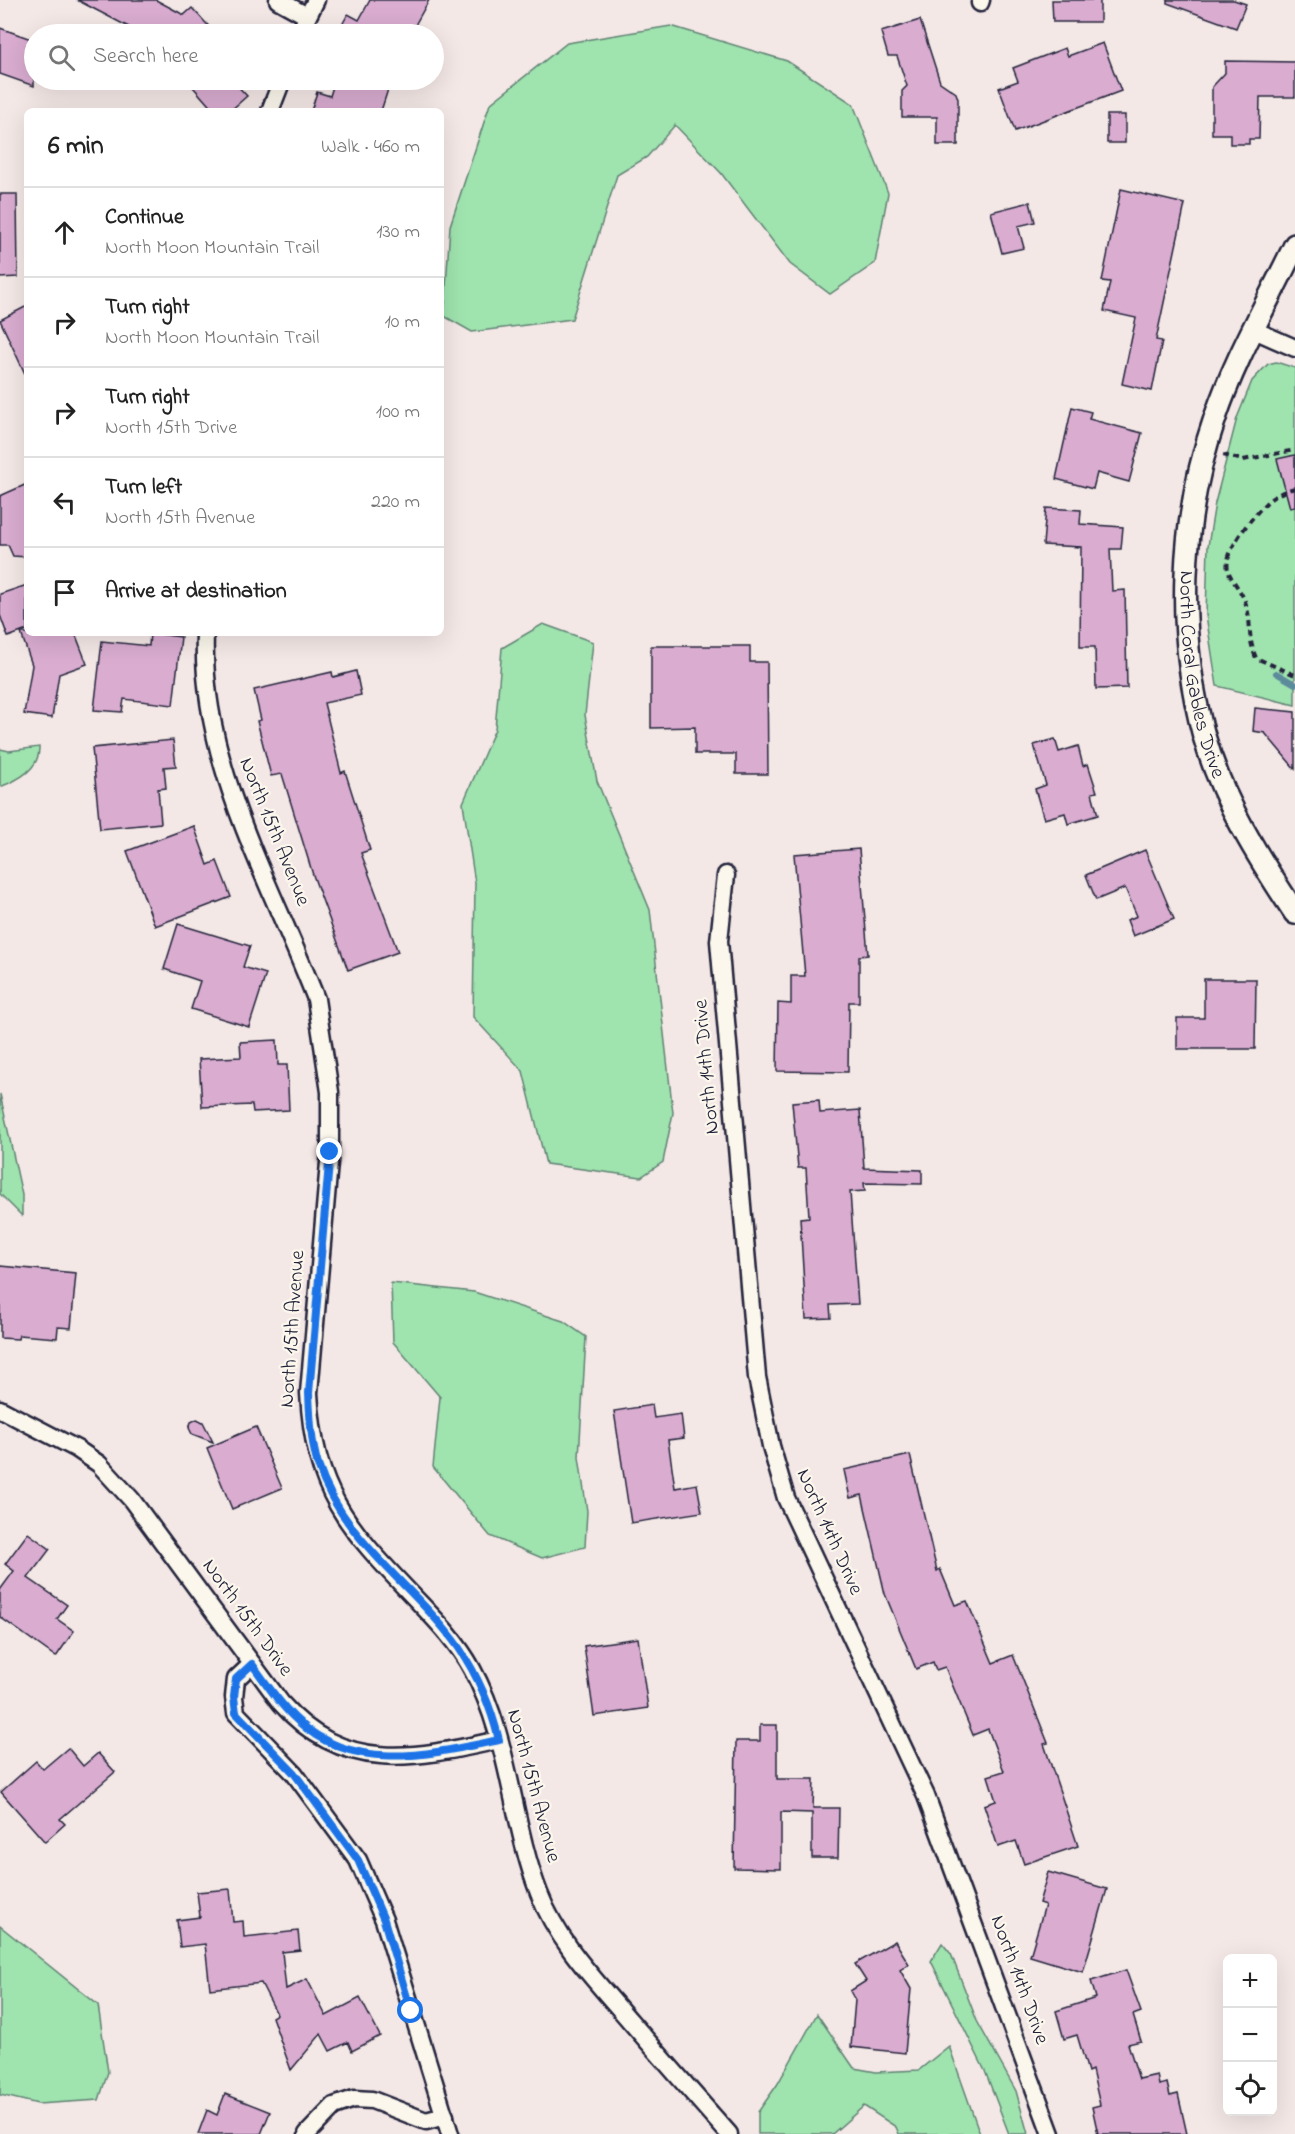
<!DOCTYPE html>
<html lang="en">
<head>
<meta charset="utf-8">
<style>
	:root { --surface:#fff; --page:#f6f6f6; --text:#222; --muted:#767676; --line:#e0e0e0 }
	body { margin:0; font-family:"Indie Flower",sans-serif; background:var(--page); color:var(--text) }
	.controls { position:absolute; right:18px; bottom:18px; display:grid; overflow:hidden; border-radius:9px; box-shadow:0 6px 24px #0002 }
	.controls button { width:54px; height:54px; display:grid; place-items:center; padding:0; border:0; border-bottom:2px solid var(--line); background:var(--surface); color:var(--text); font:30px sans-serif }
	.stop { position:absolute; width:18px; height:18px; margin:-14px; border:4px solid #1a73e8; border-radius:50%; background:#fff }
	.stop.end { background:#1a73e8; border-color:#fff; box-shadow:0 2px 6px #0008 }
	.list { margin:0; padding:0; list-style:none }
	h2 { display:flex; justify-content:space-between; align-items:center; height:78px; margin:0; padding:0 24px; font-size:26px }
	h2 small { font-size:20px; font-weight:400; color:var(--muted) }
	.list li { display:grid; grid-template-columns:39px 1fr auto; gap:18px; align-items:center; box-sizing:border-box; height:90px; padding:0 24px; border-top:2px solid var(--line) }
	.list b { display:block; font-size:22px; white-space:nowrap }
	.list p { margin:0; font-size:20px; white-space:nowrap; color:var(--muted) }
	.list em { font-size:20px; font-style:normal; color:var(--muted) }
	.icon { flex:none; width:33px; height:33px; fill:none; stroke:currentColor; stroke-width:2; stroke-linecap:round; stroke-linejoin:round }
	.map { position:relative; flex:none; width:1295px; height:2134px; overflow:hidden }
	.search { position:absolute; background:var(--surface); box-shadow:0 6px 24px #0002; left:24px; top:24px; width:420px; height:66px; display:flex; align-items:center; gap:15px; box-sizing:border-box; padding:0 21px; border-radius:33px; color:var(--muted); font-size:22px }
	.panel { position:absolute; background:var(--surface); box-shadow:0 6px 24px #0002; left:24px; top:108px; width:420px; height:528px; border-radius:9px }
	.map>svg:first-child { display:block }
</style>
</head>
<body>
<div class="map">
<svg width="1295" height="2134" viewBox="0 0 1295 2134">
	<rect width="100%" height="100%" fill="#f4e8e6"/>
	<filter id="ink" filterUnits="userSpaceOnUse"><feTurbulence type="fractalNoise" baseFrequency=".0167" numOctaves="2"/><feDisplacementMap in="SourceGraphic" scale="12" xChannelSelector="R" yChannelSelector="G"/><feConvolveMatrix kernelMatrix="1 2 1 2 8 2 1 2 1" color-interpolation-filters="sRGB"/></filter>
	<g filter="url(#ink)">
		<g fill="#9fe3ae" stroke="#608274" stroke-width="1.5">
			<path d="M671 26 787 61 853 104 888 193 875 263 830 294 790 264 721 173 675 125 647 157 617 175 572 319 472 332 444 316 450 226 490 104 567 43Z"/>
			<path d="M1276 362 1295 368V705L1217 686 1206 615 1208 546 1215 503 1237 418 1252 381 1268 364Z"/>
			<path d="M543 624 593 642 585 715 597 781 650 910 673 1113 663 1162 641 1177 546 1164 523 1071 473 1017 475 883 463 803 495 729 502 648Z"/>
			<path d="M39 747C40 769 18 780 0 787V749L9 751Z"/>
			<path d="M0 1094 22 1195V1216L0 1194Z"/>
			<path d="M391 1283 474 1292 563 1321 586 1337 579 1457 587 1511 585 1547 542 1558 490 1536 433 1467 440 1397 393 1342Z"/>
			<path d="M0 1926 98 2005 108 2072 99 2100 38 2104 0 2095Z"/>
			<path d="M942 1943 951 1954 977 2021 1016 2091 1028 2134H1009L985 2071 931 1961Z"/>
			<path d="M817 2014 854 2068 876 2072 919 2070 949 2046 980 2134H899L896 2127 864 2106 832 2134H758V2112L777 2085Z"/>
		</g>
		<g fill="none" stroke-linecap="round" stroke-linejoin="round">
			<path stroke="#5b8b9c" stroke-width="6" d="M1276 673 1295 684"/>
		</g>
		<g fill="#d9acd0" stroke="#22223b" stroke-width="1.5">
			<path d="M77 0H156L184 15 192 8 216 34H142Z"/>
			<path d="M370 0H429L410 34H337L348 14 359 20Z"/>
			<path d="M1052 0H1100V22H1053Z"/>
			<path d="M1167 0H1234L1246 4 1236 28 1167 3Z"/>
			<path d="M920 20 940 82 956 93 958 99V145H937V117H902V91L907 86 897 56H888L881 32Z"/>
			<path d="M0 28 34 40V86L0 74Z"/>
			<path d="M1103 43 1121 91 1015 131 999 88 1018 81 1013 68 1065 48 1068 56Z"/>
			<path d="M1225 61 1295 62V97H1260L1259 139H1249V144H1230V134H1212V87L1225 73Z"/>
			<path d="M187 80H232L247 96 230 111H214Z"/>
			<path d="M335 80H391L381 111H311L317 92 330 96Z"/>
			<rect x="1107" y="115" width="18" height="28"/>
			<path d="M1121 189 1185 204 1156 340 1162 341 1152 391 1122 384 1136 318 1104 311 1110 282 1102 281Z"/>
			<path d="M0 194H17L18 277 0 278Z"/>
			<path d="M1030 202 1035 222 1018 226 1024 248 1002 253 991 212Z"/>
			<path d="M27 306V378L0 320Z"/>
			<path d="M1072 407 1091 412 1089 419 1142 433 1129 482 1097 473 1093 489 1056 479Z"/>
			<path d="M1295 455V507L1290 508 1277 459Z"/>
			<path d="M27 484V557L13 556 8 545H0V496Z"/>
			<path d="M1046 508 1081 510 1080 524 1123 527 1121 549H1110L1112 591 1125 590 1127 688 1096 689 1095 647H1080L1081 547 1043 545Z"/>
			<path d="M27 585V630L8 637 0 615V594Z"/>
			<path d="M21 633H75L87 664 59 674 52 718 24 714 32 665Z"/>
			<path d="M150 633 181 637 173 705 124 699 122 712 94 710 102 641 149 646Z"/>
			<path d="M651 646H750V662H767L768 774H736V754H695V727L651 728Z"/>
			<path d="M356 671 361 695 324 703 341 773 345 771 370 850 361 853 398 952 348 970 313 875 282 774 271 776 257 721 261 720 254 690 332 672 333 677Z"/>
			<path d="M1255 708 1295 712V769L1265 733 1253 731Z"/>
			<path d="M1055 739 1059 752 1078 746 1083 766 1088 764 1097 792 1092 793 1098 815 1068 824 1065 813 1044 819 1035 789 1046 785 1034 745Z"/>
			<path d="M173 740 176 766 164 767 166 788 158 789 161 823 100 829 92 748Z"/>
			<path d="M194 826 208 865 217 861 231 897 155 926 127 851Z"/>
			<path d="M859 849 868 955 859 956V1002H849L848 1072 777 1071 778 1003 791 1004V976H805L794 854Z"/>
			<path d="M1145 850 1174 919 1133 936 1127 920 1137 916 1125 888 1096 900 1086 875Z"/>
			<path d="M178 924 250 946 243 967 266 974 249 1027 191 1009 200 981 164 969Z"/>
			<path d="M1204 979H1256L1255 1049H1177V1018H1204Z"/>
			<path d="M277 1040 278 1065H287L289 1110 253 1112 252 1105 202 1107 199 1059 241 1057 240 1042Z"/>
			<path d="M819 1100 820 1113 860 1110 864 1168 922 1170V1184L864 1183 865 1191 850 1192 858 1304 830 1305 831 1318 806 1319 800 1218 809 1217 806 1168H798L792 1102Z"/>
			<path d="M0 1266 76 1273 71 1328 58 1327 57 1338 19 1335 18 1339 0 1338Z"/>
			<path d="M652 1405 654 1418 681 1414 684 1438 668 1440 675 1488 697 1484 702 1512 631 1523 614 1411Z"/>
			<path d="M197 1419 203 1422 213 1442 192 1434 189 1428 191 1422Z"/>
			<path d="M256 1427 282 1488 232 1509 207 1448Z"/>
			<path d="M910 1455 937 1571 940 1569 955 1605 967 1601 993 1663 1013 1655 1048 1743 1044 1744 1078 1846 1024 1864 1016 1841 998 1847 984 1805 996 1801 988 1776 1004 1771 988 1729 973 1735 945 1667 936 1670 933 1662 916 1669 885 1594 862 1495 850 1498 844 1470Z"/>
			<path d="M28 1533 50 1549 28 1578 67 1605 57 1619 74 1631 56 1657 0 1617V1590L14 1571 5 1564Z"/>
			<path d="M638 1638 648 1708 594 1716 584 1646Z"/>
			<path d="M760 1725H777V1779H814L813 1808H839L838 1858H812V1813L781 1812V1869L734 1868 736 1741H760Z"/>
			<path d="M68 1748 83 1766 98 1753 115 1772 60 1819 65 1824 45 1842 1 1792 36 1761 43 1769Z"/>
			<path d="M1048 1872 1107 1889 1083 1972 1030 1956 1045 1905 1039 1903Z"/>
			<path d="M230 1889 233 1922 243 1921 244 1937 298 1931 300 1950 282 1952 286 1989 307 1979 326 2016 360 1998 380 2036 352 2051 348 2042 330 2051 321 2034 291 2070 272 2017 277 2014 261 1983 210 1989 205 1944 180 1947 177 1920 200 1917 197 1892Z"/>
			<path d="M895 1941 909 1964 900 1970 911 1989 905 2053 851 2047 855 2000 850 1991 866 1981 855 1964Z"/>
			<path d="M1126 1970 1141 2012 1133 2015 1141 2041 1128 2044 1139 2079 1157 2075 1159 2085 1167 2083 1170 2096 1178 2094 1187 2134H1098L1092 2107 1100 2105 1092 2070 1088 2072 1077 2035 1064 2039 1056 2011 1096 1998 1091 1981Z"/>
			<path d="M225 2094 270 2112 261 2134H198L207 2110 217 2115Z"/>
		</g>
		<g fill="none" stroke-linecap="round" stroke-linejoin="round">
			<g stroke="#22223b" stroke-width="21">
				<g id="minor">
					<path d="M278 0 307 16"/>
					<path d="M980 3 981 0"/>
					<path d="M299 34 316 0"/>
					<path d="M270 111 282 80"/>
					<path d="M1254 330 1295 348"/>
					<path d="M205 633C200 764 270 880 316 999L330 1092V1151L309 1393C314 1491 347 1527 412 1595 434 1618 457 1641 472 1669 510 1738 511 1821 539 1893 558 1943 597 1982 631 2022 663 2059 696 2097 729 2134"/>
					<path d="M726 875 719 941 757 1377 771 1446 786 1498 926 1796 1051 2134"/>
					<path d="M0 1409 77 1449 99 1464 131 1499 281 1703C344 1775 416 1758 499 1740"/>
					<path d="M252 1664 236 1679 234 1697 236 1713 294 1773 358 1860 384 1920 450 2134"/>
					<path d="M307 2134 334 2106 354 2099 372 2100 426 2121 445 2116"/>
				</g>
			</g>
			<g stroke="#22223b" stroke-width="26">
				<g id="tertiary">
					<path id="s1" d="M1295 245C1268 302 1235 358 1215 418 1180 519 1176 633 1204 736 1222 800 1259 859 1295 913"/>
				</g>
			</g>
			<g stroke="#22223b" stroke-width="4" stroke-dasharray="6 4.5" stroke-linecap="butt">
				<path d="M1223 455 1243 460 1295 450"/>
				<path d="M1295 488C1286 490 1273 496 1266 503 1253 516 1223 551 1228 570 1231 581 1243 591 1247 608 1252 628 1247 636 1256 658L1295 675"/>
			</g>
			<use href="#minor" stroke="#fbf7ec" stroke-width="16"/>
			<use href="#tertiary" stroke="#fbf7ec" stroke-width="21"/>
		</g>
	</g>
	<g fill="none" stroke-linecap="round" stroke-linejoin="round" filter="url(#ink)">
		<path stroke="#1a73e8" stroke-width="8" d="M330 1152 309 1393C310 1417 311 1442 318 1465 343 1542 415 1585 459 1648 478 1676 491 1707 499 1740 432 1754 354 1774 298 1721 280 1705 266 1683 252 1664L236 1679 234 1697 236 1713 294 1773 358 1860 384 1920 411 2011"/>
	</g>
	<g text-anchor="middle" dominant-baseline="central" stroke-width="4.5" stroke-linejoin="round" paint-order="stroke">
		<g font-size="21" fill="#22223b" stroke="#fbf7ec">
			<text stroke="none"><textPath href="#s1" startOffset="452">North Coral Gables Drive</textPath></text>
			<text transform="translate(274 832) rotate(68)">North 15th Avenue</text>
			<text transform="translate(707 1067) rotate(-95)">North 14th Drive</text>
			<text transform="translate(293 1329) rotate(-86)">North 15th Avenue</text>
			<text transform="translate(829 1532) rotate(66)">North 14th Drive</text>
			<text transform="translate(247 1618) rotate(54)">North 15th Drive</text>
			<text transform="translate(533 1786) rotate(75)">North 15th Avenue</text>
			<text transform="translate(1019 1980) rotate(70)">North 14th Drive</text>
		</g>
	</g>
</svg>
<div class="controls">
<button>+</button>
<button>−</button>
<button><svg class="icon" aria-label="locate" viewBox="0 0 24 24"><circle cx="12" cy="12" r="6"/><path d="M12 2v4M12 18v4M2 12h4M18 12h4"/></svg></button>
</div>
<div class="stop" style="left:411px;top:2011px"></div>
<div class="stop end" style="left:330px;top:1152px"></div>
<div class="search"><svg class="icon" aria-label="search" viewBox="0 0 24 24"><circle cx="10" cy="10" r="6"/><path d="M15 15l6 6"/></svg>Search here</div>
<section class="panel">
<h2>6 min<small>Walk · 460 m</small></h2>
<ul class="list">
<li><svg class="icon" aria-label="ahead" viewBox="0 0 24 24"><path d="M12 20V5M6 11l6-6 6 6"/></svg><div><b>Continue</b><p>North Moon Mountain Trail</p></div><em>130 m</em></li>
<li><svg class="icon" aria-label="right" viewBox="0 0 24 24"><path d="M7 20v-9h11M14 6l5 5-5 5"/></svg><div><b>Turn right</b><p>North Moon Mountain Trail</p></div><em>10 m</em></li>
<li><svg class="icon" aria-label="right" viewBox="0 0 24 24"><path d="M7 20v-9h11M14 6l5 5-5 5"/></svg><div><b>Turn right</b><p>North 15th Drive</p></div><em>100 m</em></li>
<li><svg class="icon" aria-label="left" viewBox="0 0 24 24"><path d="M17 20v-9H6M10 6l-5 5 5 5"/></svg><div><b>Turn left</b><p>North 15th Avenue</p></div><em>220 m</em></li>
<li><svg class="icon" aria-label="arrive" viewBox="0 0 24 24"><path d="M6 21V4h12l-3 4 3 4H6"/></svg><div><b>Arrive at destination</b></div></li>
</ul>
</section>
</div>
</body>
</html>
